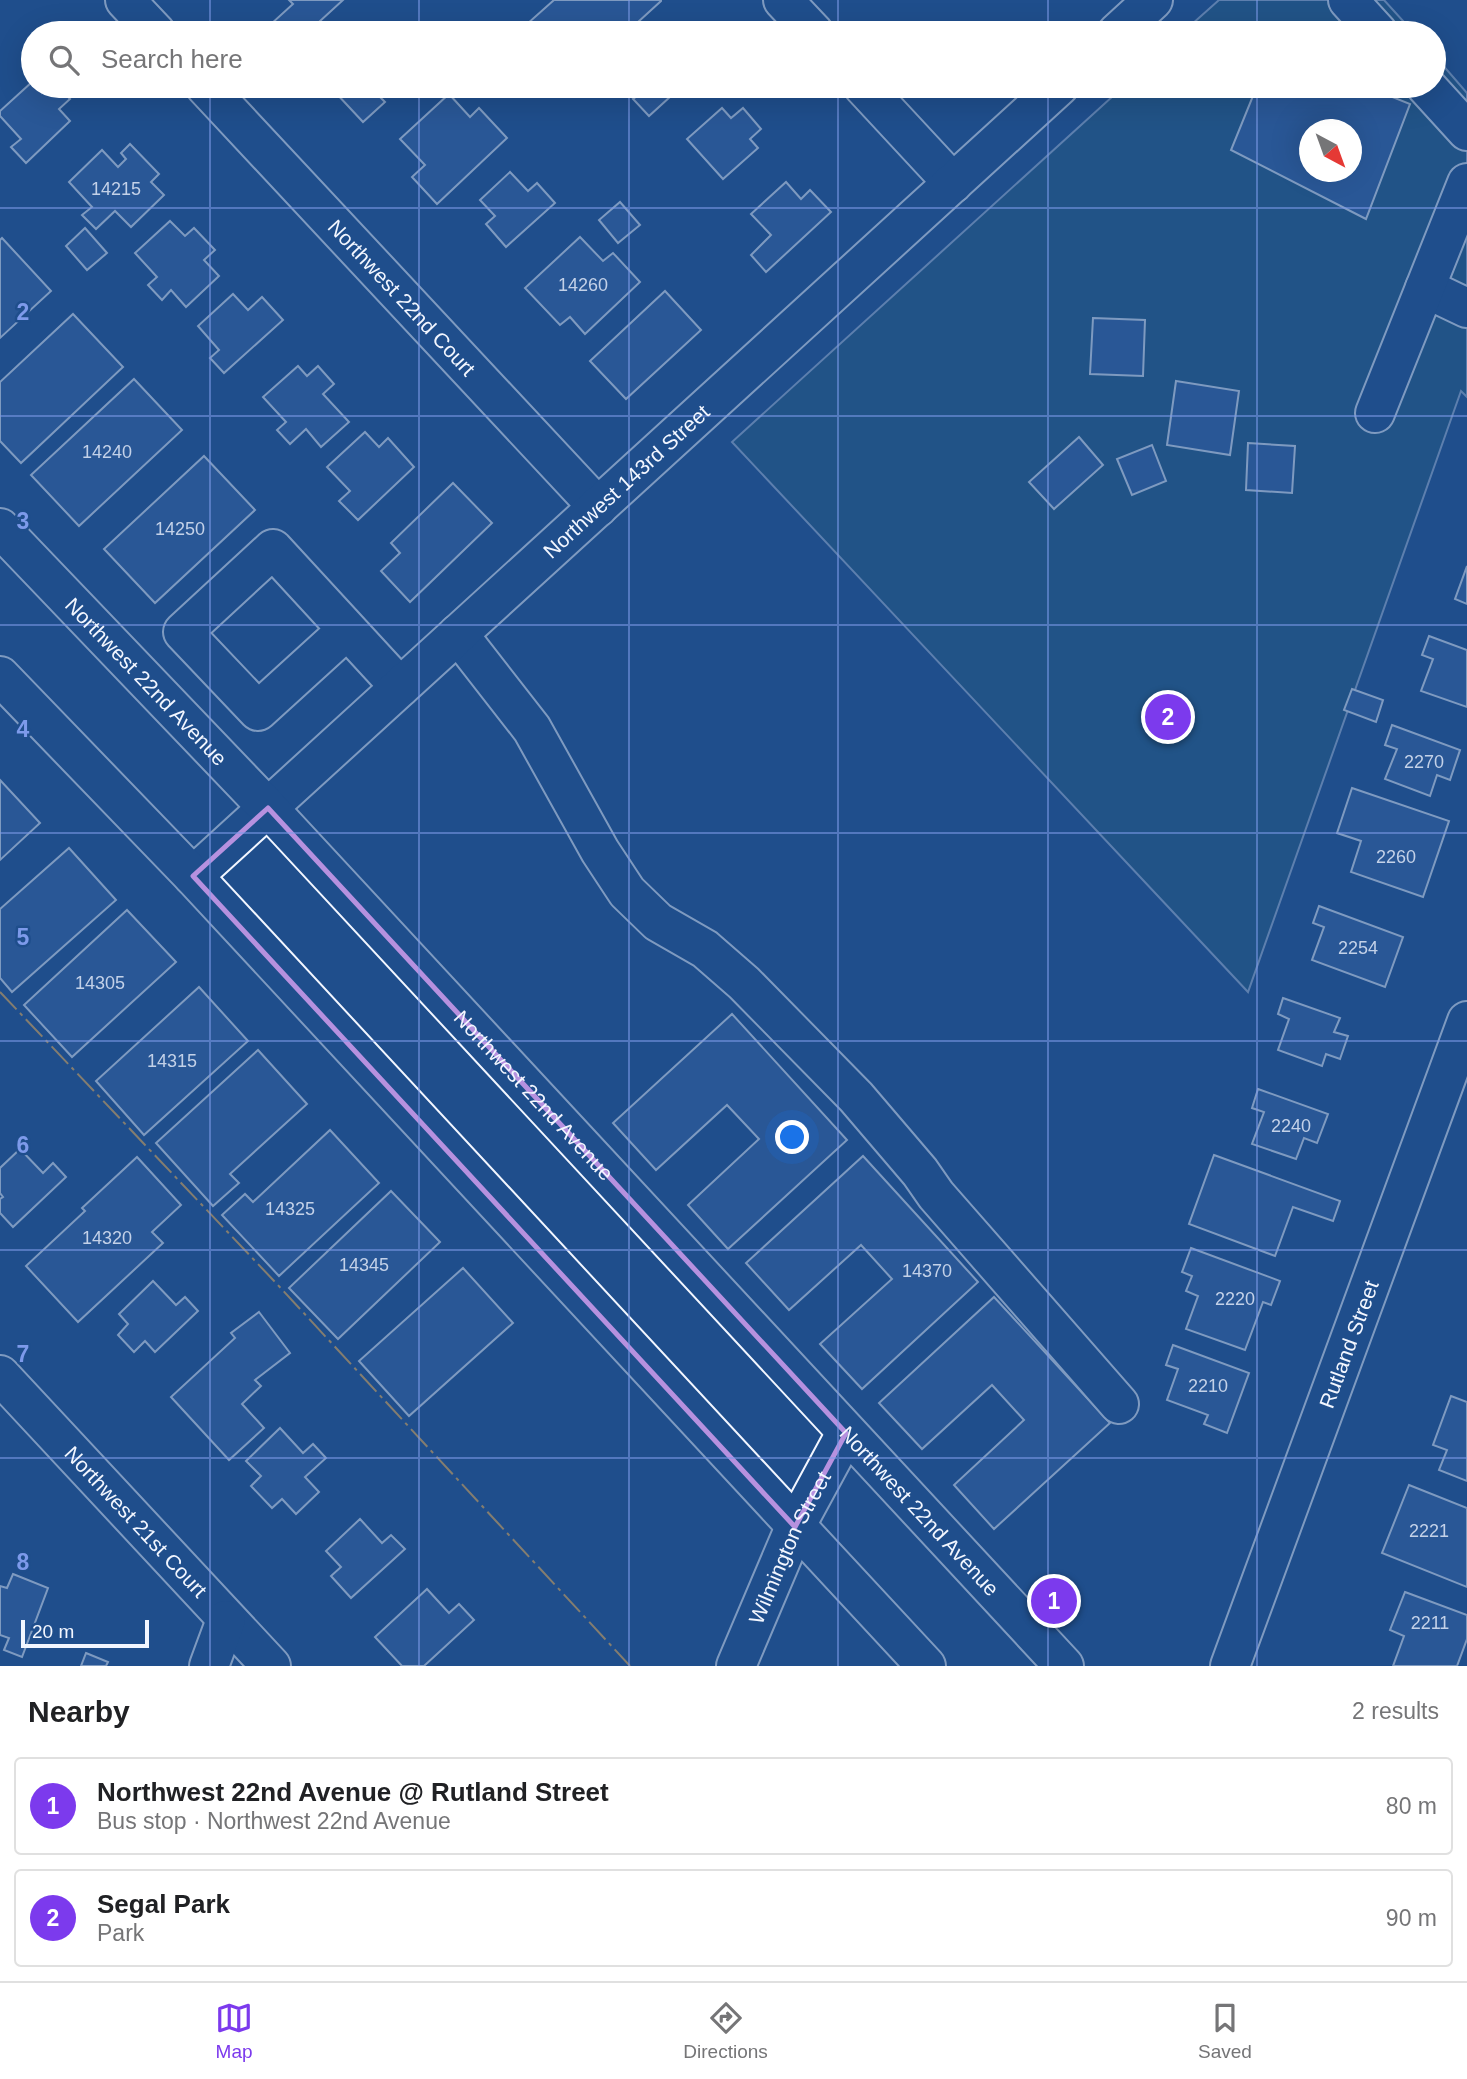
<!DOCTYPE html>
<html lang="en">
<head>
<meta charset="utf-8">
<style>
	:root { --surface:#fff; --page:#f2f2f2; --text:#202124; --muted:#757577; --line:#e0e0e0; --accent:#7c3aed }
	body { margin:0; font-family:Arial,sans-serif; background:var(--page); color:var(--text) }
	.compass { position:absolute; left:1299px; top:119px; width:63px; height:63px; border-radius:50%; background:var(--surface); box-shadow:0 7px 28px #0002; rotate:139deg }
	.scale { position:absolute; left:21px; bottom:18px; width:128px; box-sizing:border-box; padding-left:7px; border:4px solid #f2f6ff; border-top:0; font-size:19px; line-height:24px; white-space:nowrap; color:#f2f6ff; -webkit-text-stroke:5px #1f4e8c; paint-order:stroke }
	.you { position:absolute; left:793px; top:1138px; width:24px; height:24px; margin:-18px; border:5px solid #fff; border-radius:50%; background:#1a73e8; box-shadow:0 0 0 10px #1a73e833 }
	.badge { display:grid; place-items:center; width:46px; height:46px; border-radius:50%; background:var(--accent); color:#fff; font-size:23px; font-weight:700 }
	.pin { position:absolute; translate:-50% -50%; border:4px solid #fff; box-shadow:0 2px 7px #0006 }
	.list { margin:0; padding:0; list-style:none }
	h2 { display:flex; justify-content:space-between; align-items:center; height:91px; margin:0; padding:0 28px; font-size:30px }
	h2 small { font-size:23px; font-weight:400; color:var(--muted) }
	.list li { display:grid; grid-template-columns:46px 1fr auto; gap:21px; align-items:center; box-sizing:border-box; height:98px; margin:0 14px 14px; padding:0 14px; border:2px solid var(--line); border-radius:7px }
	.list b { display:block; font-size:26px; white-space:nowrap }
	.list p { margin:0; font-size:23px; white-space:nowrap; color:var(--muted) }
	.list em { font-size:23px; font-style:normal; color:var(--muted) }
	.icon { flex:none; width:38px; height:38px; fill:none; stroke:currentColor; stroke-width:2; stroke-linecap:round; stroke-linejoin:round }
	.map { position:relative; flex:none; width:1467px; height:1666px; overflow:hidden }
	.search { position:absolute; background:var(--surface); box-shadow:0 7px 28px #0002; left:21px; right:21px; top:21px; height:77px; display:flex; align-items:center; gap:18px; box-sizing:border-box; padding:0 24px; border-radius:38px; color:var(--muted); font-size:26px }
	.sheet { height:315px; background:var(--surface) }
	nav { display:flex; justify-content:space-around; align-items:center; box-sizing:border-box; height:98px; border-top:2px solid var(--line); background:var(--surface); font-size:19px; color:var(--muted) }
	nav a { display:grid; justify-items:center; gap:4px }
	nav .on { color:var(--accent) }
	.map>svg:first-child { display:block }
</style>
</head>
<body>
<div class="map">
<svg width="1467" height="1666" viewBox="0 0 1467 1666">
	<rect width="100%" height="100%" fill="#1f4e8c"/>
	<g fill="#245a82" stroke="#a8bbd7" stroke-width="2" fill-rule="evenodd">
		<path d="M1219 0H1384L1414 33H1182Z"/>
		<path d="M1434 55 1467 93V397L1461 391 1248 992 732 442 1124 86H1434ZM1310 130H1352V172H1310Z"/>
	</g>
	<g fill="#3563a3" stroke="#f2f6ff" stroke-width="2" fill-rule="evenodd">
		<path d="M289 0H343L307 33H279L271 24 293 4Z"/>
		<path d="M554 0H661V1L626 33H535L527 24Z"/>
		<path d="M32 82 42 93 49 86H58L70 99 59 109 70 121 26 163 11 147 21 139 0 116V111Z"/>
		<path d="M342 86H394L381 98 385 102 363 122 335 92Z"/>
		<path d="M637 86H682L649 116 633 99 643 92Z"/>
		<path d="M1257 86H1365L1410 104 1366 219 1231 150ZM1310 130H1352V172H1310Z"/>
		<path d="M449 94 470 117 479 108 507 138 437 204 412 177 425 165 400 139Z"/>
		<path d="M722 108 731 118 743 108 761 129 750 139 758 148 723 179 687 139Z"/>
		<path d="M130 144 159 174 151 182 164 195 131 227 115 211 96 229 82 215 92 207 69 182 102 150 118 167 126 159 121 153Z"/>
		<path d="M510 172 528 191 537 183 555 203 506 247 486 224 495 216 480 200Z"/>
		<path d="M786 182 801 199 810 190 831 212 766 272 751 255 771 235 751 214Z"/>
		<path d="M620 202 640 225 618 243 599 220Z"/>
		<path d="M170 221 185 236 194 228 215 250 204 260 219 276 186 307 171 290 162 300 148 285 157 277 135 253Z"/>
		<path d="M85 228 107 253 87 270 66 246Z"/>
		<path d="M580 237 603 261 613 253 640 282 585 334 570 317 560 325 525 288Z"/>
		<path d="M2 238 51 291 0 338V240Z"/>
		<path d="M665 291 701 330 626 399 590 361Z"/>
		<path d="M233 294 248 310 262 297 283 320 224 373 210 358 219 350 198 326Z"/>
		<path d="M73 314 123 367 21 463 0 441V382Z"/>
		<path d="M1093 318 1145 320 1143 376 1090 374Z"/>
		<path d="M298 366 307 376 318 366 334 384 323 394 349 422 321 447 306 429 290 444 277 430 286 422 263 397Z"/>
		<path d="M134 379 182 430 79 526 31 475Z"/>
		<path d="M1176 381 1239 391 1230 455 1167 445Z"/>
		<path d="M365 432 379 447 388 438 414 467 358 520 339 501 350 491 327 467Z"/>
		<path d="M1079 437 1103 465 1054 509 1029 482Z"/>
		<path d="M1248 443 1295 446 1292 493 1246 490Z"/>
		<path d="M1152 445 1166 481 1132 495 1117 459Z"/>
		<path d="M204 456 255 510 155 603 104 549Z"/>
		<path d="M453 483 492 523 410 602 381 571 400 553 391 543Z"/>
		<path d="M1467 566V604L1455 599Z"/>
		<path d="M1429 636 1467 650V707L1421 691 1433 659 1422 655Z"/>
		<path d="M1352 689 1383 700 1376 722 1344 710Z"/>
		<path d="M1392 725 1460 750 1450 780 1437 775 1430 796 1385 779 1397 749 1385 745Z"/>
		<path d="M0 780 40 823 0 860Z"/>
		<path d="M1352 788 1449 821 1423 897 1351 872 1361 841 1337 833Z"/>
		<path d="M69 848 116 900 12 992 0 978V909Z"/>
		<path d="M1319 906 1403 937 1385 987 1312 960 1324 927 1313 923Z"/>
		<path d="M127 910 176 962 72 1057 24 1005Z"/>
		<path d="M199 987 248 1041 144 1135 96 1081Z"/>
		<path d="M1283 998 1340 1018 1334 1032 1348 1036 1340 1059 1326 1054 1322 1066 1278 1050 1289 1019 1278 1014Z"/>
		<path d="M732 1014 847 1140 728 1249 688 1205 759 1139 727 1105 656 1170 613 1123Z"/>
		<path d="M258 1050 307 1104 230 1174 239 1183 213 1206 156 1143Z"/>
		<path d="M1258 1089 1328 1114 1317 1143 1304 1138 1296 1159 1252 1144 1264 1112 1252 1108Z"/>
		<path d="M330 1130 379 1183 279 1276 222 1215 245 1194 253 1202Z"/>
		<path d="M20 1149 43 1173 53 1163 66 1177 13 1227 0 1213V1199L3 1197 0 1193V1168Z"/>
		<path d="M1214 1155 1340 1201 1333 1221 1293 1207 1275 1256 1189 1224Z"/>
		<path d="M863 1156 978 1282 862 1389 820 1344 892 1279 861 1245 789 1310 746 1263Z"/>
		<path d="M137 1157 181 1205 152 1232 163 1243 78 1322 26 1266 85 1211 82 1208Z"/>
		<path d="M391 1191 440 1242 338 1339 289 1288Z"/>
		<path d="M1191 1248 1280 1281 1271 1305 1263 1302 1245 1350 1186 1329 1198 1296 1186 1291 1192 1276 1182 1272Z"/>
		<path d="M463 1268 513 1323 409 1416 359 1361Z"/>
		<path d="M153 1281 176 1305 185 1297 198 1311 155 1352 145 1341 134 1352 118 1335 128 1324 119 1314Z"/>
		<path d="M994 1297 1110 1423 994 1529 954 1485 1024 1420 992 1385 922 1449 879 1403Z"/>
		<path d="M259 1312 290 1353 255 1380 261 1386 242 1404 264 1428 229 1460 171 1397 235 1338 231 1333Z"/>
		<path d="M1173 1345 1249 1373 1227 1433 1204 1424 1208 1415 1167 1400 1178 1369 1166 1365Z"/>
		<path d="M1451 1396 1467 1402V1481L1439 1470 1447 1450 1433 1445Z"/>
		<path d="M280 1428 303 1453 313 1444 326 1458 305 1477 319 1492 296 1514 282 1499 272 1508 251 1486 261 1476 246 1461Z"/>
		<path d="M1409 1485 1467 1508V1587L1382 1553Z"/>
		<path d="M360 1519 382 1543 391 1535 405 1549 351 1598 331 1576 341 1567 326 1551Z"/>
		<path d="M13 1574 48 1588 22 1657 4 1650 9 1638 0 1635V1586L7 1588Z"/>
		<path d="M427 1589 449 1613 459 1604 474 1620 424 1666H402L375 1637Z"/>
		<path d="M1405 1592 1467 1615V1639L1457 1666H1393L1404 1636 1390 1630Z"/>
		<path d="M86 1653 108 1662 106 1666H81Z"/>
	</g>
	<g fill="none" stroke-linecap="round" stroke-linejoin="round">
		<g stroke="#f2f6ff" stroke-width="42">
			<g id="minor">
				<path d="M125 0 156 33"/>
				<path d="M783 0 814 33"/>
				<path d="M1348 0 1378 33"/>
				<path d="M1117 33 1153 0"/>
				<path id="s1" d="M205 86 598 507"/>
				<path d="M863 86 953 183"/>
				<path d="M1426 86 1467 131"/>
				<path d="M1425 288 1467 308"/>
				<path d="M1375 413 1467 183"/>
				<path d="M347 630 258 711 183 632 273 549 400 687"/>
				<path d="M458 634 532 729 600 851 627 892 658 922 705 949 744 983 856 1097 920 1172 936 1195 1119 1404"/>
				<path id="s2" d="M193 876 1059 86"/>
				<path id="s3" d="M0 1375 271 1666"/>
				<path d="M209 1666 226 1620"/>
				<path id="s4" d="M736 1666 795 1527 846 1433"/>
				<path id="s5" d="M1230 1666 1467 1021"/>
			</g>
		</g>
		<g stroke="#f2f6ff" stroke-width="42">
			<g id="major">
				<path id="s6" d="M0 528 268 808 1064 1666"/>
				<path d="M0 676 193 876 926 1666"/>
			</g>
		</g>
		<use href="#minor" stroke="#1f4e8c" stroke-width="38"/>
		<use href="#major" stroke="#1f4e8c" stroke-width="38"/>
		<path stroke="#ffb74d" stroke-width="2" stroke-dasharray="24 5 3.5 5" stroke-linecap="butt" d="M0 992 276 1283 630 1666"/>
	</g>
	<path d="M0 0H1467V1666H0ZM268 808 846 1433 795 1527 193 876Z" fill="#1f4e8c" fill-opacity=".55" fill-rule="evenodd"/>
	<path fill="none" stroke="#b691df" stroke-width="5" stroke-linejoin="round" d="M268 808 846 1433 795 1527 193 876Z"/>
	<path fill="none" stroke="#7d9aea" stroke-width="2" stroke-opacity="0.55" d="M210 0V33M419 0V33M629 0V33M838 0V33M1048 0V33M1257 0V33M210 86V1666M419 86V1666M629 86V1666M838 86V1666M1048 86V1666M1257 86V1666M0 208H1467M0 416H1467M0 625H1467M0 833H1467M0 1041H1467M0 1250H1467M0 1458H1467"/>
	<g text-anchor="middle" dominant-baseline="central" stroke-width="5" stroke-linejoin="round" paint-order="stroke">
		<g font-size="18" fill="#c3d1e8">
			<text x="116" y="189">14215</text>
			<text x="583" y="285">14260</text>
			<text x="107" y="452">14240</text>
			<text x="180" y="529">14250</text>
			<text x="1424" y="762">2270</text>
			<text x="1396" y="857">2260</text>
			<text x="1358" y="948">2254</text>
			<text x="100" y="983">14305</text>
			<text x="172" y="1061">14315</text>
			<text x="1291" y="1126">2240</text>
			<text x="290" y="1209">14325</text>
			<text x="107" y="1238">14320</text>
			<text x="364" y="1265">14345</text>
			<text x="927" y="1271">14370</text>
			<text x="1235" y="1299">2220</text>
			<text x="1208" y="1386">2210</text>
			<text x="1429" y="1531">2221</text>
			<text x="1430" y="1623">2211</text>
		</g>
		<g font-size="21" fill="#f2f6ff" stroke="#1f4e8c">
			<text stroke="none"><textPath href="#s1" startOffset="289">Northwest 22nd Court</textPath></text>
			<text stroke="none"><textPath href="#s2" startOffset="586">Northwest 143rd Street</textPath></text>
			<text stroke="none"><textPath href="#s6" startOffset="212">Northwest 22nd Avenue</textPath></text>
			<text stroke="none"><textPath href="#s6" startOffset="779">Northwest 22nd Avenue</textPath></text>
			<text stroke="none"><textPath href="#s5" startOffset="343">Rutland Street</textPath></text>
			<text stroke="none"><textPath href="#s6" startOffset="1346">Northwest 22nd Avenue</textPath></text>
			<text stroke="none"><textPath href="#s3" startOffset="200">Northwest 21st Court</textPath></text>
			<text stroke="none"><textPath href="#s4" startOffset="130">Wilmington Street</textPath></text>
		</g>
	</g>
	<g font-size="23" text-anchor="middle" font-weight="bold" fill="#7d9aea" stroke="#1f4e8c" stroke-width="5" stroke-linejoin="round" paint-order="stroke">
		<text x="23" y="320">2</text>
		<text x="23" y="529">3</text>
		<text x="23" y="737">4</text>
		<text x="23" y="945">5</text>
		<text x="23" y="1153">6</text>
		<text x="23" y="1362">7</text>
		<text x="23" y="1570">8</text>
	</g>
</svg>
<svg class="compass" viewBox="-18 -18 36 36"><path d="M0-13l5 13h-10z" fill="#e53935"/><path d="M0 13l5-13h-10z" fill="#757577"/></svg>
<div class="scale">20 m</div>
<div class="you"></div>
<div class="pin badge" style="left:1054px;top:1601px">1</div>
<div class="pin badge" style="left:1168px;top:717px">2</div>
<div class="search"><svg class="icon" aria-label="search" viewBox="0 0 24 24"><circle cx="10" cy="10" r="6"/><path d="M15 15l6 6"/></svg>Search here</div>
</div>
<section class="sheet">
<h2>Nearby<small>2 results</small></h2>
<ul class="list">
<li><span class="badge">1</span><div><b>Northwest 22nd Avenue @ Rutland Street</b><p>Bus stop · Northwest 22nd Avenue</p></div><em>80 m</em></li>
<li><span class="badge">2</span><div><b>Segal Park</b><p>Park</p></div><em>90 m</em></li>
</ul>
</section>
<nav>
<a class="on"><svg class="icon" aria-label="map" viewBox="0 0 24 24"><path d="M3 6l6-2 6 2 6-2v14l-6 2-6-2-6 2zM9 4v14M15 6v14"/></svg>Map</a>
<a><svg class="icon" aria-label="directions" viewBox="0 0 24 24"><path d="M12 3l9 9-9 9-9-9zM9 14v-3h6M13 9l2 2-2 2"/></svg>Directions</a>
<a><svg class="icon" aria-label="saved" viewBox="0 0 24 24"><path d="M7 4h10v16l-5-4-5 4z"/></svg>Saved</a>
</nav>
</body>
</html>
